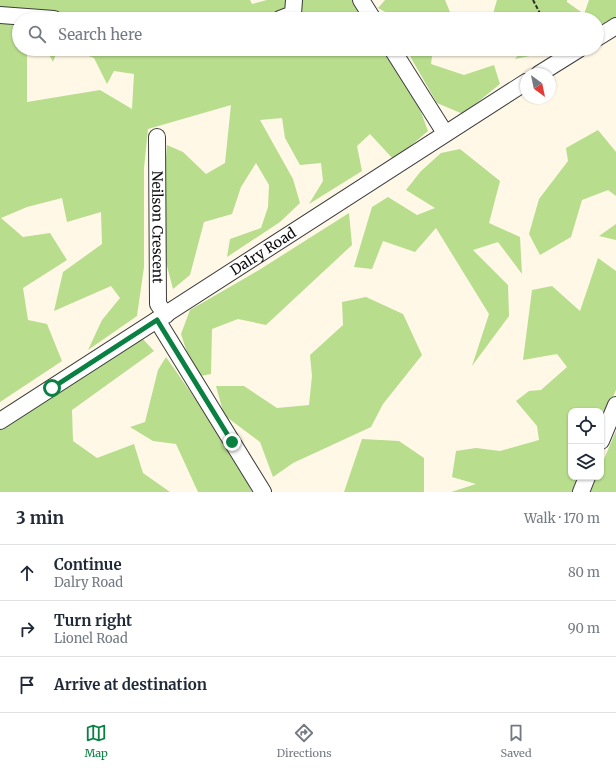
<!DOCTYPE html>
<html lang="en">
<head>
<meta charset="utf-8">
<style>
	:root { --surface:#fff; --page:#f6f6f7; --text:#1f2937; --muted:#747a83; --line:#e0e1e3; --accent:#0b8043 }
	body { margin:0; font-family:Merriweather,serif; background:var(--page); color:var(--text) }
	.controls { position:absolute; right:12px; bottom:12px; display:grid; overflow:hidden; border-radius:8px; box-shadow:0 1px 3px #0004 }
	.controls button { width:36px; height:36px; display:grid; place-items:center; padding:0; border:0; border-bottom:1px solid var(--line); background:var(--surface); color:var(--text); font:20px sans-serif }
	.compass { position:absolute; left:520px; top:68px; width:36px; height:36px; border-radius:50%; background:var(--surface); box-shadow:0 1px 3px #0004; rotate:147deg }
	.stop { position:absolute; width:12px; height:12px; margin:-9px; border:3px solid #0b8043; border-radius:50%; background:#fff }
	.stop.end { background:#0b8043; border-color:#fff; box-shadow:0 1px 4px #0008 }
	.list { margin:0; padding:0; list-style:none }
	h2 { display:flex; justify-content:space-between; align-items:center; height:52px; margin:0; padding:0 16px; font-size:17px }
	h2 small { font-size:13px; font-weight:400; color:var(--muted) }
	.list li { display:grid; grid-template-columns:26px 1fr auto; gap:12px; align-items:center; box-sizing:border-box; height:56px; padding:0 16px; border-top:1px solid var(--line) }
	.list b { display:block; font-size:15px; white-space:nowrap }
	.list p { margin:0; font-size:13px; white-space:nowrap; color:var(--muted) }
	.list em { font-size:13px; font-style:normal; color:var(--muted) }
	.icon { flex:none; width:22px; height:22px; fill:none; stroke:currentColor; stroke-width:2; stroke-linecap:round; stroke-linejoin:round }
	.map { position:relative; flex:none; width:616px; height:492px; overflow:hidden }
	.search { position:absolute; background:var(--surface); box-shadow:0 1px 3px #0004; left:12px; right:12px; top:12px; height:44px; display:flex; align-items:center; gap:10px; box-sizing:border-box; padding:0 14px; border-radius:22px; color:var(--muted); font-size:15px }
	.sheet { height:220px; background:var(--surface) }
	nav { display:flex; justify-content:space-around; align-items:center; box-sizing:border-box; height:56px; border-top:1px solid var(--line); background:var(--surface); font-size:11px; color:var(--muted) }
	nav a { display:grid; justify-items:center; gap:2px }
	nav .on { color:var(--accent) }
	.map>svg:first-child { display:block }
</style>
</head>
<body>
<div class="map">
<svg width="616" height="492" viewBox="0 0 616 492">
	<rect width="100%" height="100%" fill="#fff8e7"/>
	<g fill="#b7dd8d">
		<path d="M0 0H250L252 4 267 0H353L365 16 363 19H19V49H27V102L100 90 132 109 134 74 114 71 107 84 94 58 69 49H382L415 96 428 131 394 160 370 134 357 146 362 171 309 204 323 181 321 163 300 165 285 138 282 118 260 120 293 179 300 203 280 222 227 257 230 239 261 228 268 207 269 185 256 163 241 187 232 214 204 222 190 275 173 289 160 239 167 145 183 152 206 174 225 163 231 105 148 129 144 168V267L137 316 88 350 102 320 120 298 111 286 54 311 63 272 102 244 101 212 67 222 62 198 27 207 1 218 23 237 50 233 67 260 23 288 28 320 47 324 62 361 0 402Z"/>
		<path d="M385 0H445L450 12 447 19H398L378 8Z"/>
		<path d="M497 0H567V2L584 14 589 0H616V25L597 34V19H544L529 16 526 19H493L492 17Z"/>
		<path d="M46 49H58L53 62Z"/>
		<path d="M409 49H433L431 64 464 75 494 65 500 84 463 114 437 103 411 58Z"/>
		<path d="M523 49H564L515 59Z"/>
		<path d="M598 130 616 152V196L608 190 582 200 571 237 540 255 529 234 539 199 568 161 566 148Z"/>
		<path d="M460 149 500 181 489 223 520 237 522 274 498 242 473 250 508 285 509 316 472 366 489 314 436 228 415 252 383 241 372 269 354 267 372 207 388 197 417 215 435 208 406 190 421 171 441 153Z"/>
		<path d="M349 213 352 245 266 325 238 319 212 329 211 374 195 377 181 334 190 310 259 270Z"/>
		<path d="M616 224V240L599 236Z"/>
		<path d="M598 258 616 271V390L601 425V411H571V477H582L576 492H451L476 484 452 477 456 451 476 448 500 451 539 440 537 426 516 401 529 391 541 390 567 367 557 354 523 360 532 290 552 286 580 311Z"/>
		<path d="M366 297 403 314 422 355 383 404 371 427 293 463 273 477 260 442 224 415 216 386H244L277 408 309 405 312 376 310 355 343 325 342 302Z"/>
		<path d="M141 337 154 351 72 410 73 441 97 458 134 444 143 473 170 492H0V427Z"/>
		<path d="M166 357 231 450 252 492H198L176 444 153 441 130 427 145 422 158 370Z"/>
		<path d="M616 431V492H590L596 477H601V466Z"/>
		<path d="M362 439 399 441 424 458V492H344Z"/>
	</g>
	<g fill="none" stroke-linecap="round" stroke-linejoin="round">
		<g stroke="#3d3d3d" stroke-width="18">
			<g id="minor">
				<path d="M361 0 373 19"/>
				<path d="M0 15 54 19"/>
				<path d="M280 19 293 14 294 0"/>
				<path d="M597 38 616 26"/>
				<path d="M392 49 445 133"/>
				<path d="M539 74 579 49"/>
				<path id="s1" d="M157 137 158 304 166 315"/>
				<path d="M157 320 263 492"/>
				<path id="s2" d="M0 421 526 82"/>
				<path d="M601 441 616 405"/>
				<path d="M581 492 587 477"/>
			</g>
		</g>
		<path stroke="#2c2c2c" stroke-width="2" stroke-dasharray="4 2" stroke-linecap="butt" d="M533 0 543 19"/>
		<use href="#minor" stroke="#fff" stroke-width="16"/>
	</g>
	<g fill="none" stroke-linecap="round" stroke-linejoin="round">
		<path stroke="#0b8043" stroke-width="5" d="M52 388 157 320 232 442"/>
	</g>
	<g text-anchor="middle" dominant-baseline="central" stroke-width="4" stroke-linejoin="round" paint-order="stroke">
		<g font-size="14" fill="#0a0a0a" stroke="#fff">
			<text stroke="none"><textPath href="#s1" startOffset="90">Neilson Crescent</textPath></text>
			<text stroke="none"><textPath href="#s2" startOffset="313">Dalry Road</textPath></text>
		</g>
	</g>
</svg>
<div class="controls">
<button><svg class="icon" aria-label="locate" viewBox="0 0 24 24"><circle cx="12" cy="12" r="6"/><path d="M12 2v4M12 18v4M2 12h4M18 12h4"/></svg></button>
<button><svg class="icon" aria-label="layers" viewBox="0 0 24 24"><path d="M12 4l9 5-9 5-9-5zM3 14l9 5 9-5"/></svg></button>
</div>
<svg class="compass" viewBox="-18 -18 36 36"><path d="M0-13l5 13h-10z" fill="#e53935"/><path d="M0 13l5-13h-10z" fill="#747a83"/></svg>
<div class="stop" style="left:52px;top:388px"></div>
<div class="stop end" style="left:232px;top:442px"></div>
<div class="search"><svg class="icon" aria-label="search" viewBox="0 0 24 24"><circle cx="10" cy="10" r="6"/><path d="M15 15l6 6"/></svg>Search here</div>
</div>
<section class="sheet">
<h2>3 min<small>Walk · 170 m</small></h2>
<ul class="list">
<li><svg class="icon" aria-label="ahead" viewBox="0 0 24 24"><path d="M12 20V5M6 11l6-6 6 6"/></svg><div><b>Continue</b><p>Dalry Road</p></div><em>80 m</em></li>
<li><svg class="icon" aria-label="right" viewBox="0 0 24 24"><path d="M7 20v-9h11M14 6l5 5-5 5"/></svg><div><b>Turn right</b><p>Lionel Road</p></div><em>90 m</em></li>
<li><svg class="icon" aria-label="arrive" viewBox="0 0 24 24"><path d="M6 21V4h12l-3 4 3 4H6"/></svg><div><b>Arrive at destination</b></div></li>
</ul>
</section>
<nav>
<a class="on"><svg class="icon" aria-label="map" viewBox="0 0 24 24"><path d="M3 6l6-2 6 2 6-2v14l-6 2-6-2-6 2zM9 4v14M15 6v14"/></svg>Map</a>
<a><svg class="icon" aria-label="directions" viewBox="0 0 24 24"><path d="M12 3l9 9-9 9-9-9zM9 14v-3h6M13 9l2 2-2 2"/></svg>Directions</a>
<a><svg class="icon" aria-label="saved" viewBox="0 0 24 24"><path d="M7 4h10v16l-5-4-5 4z"/></svg>Saved</a>
</nav>
</body>
</html>
